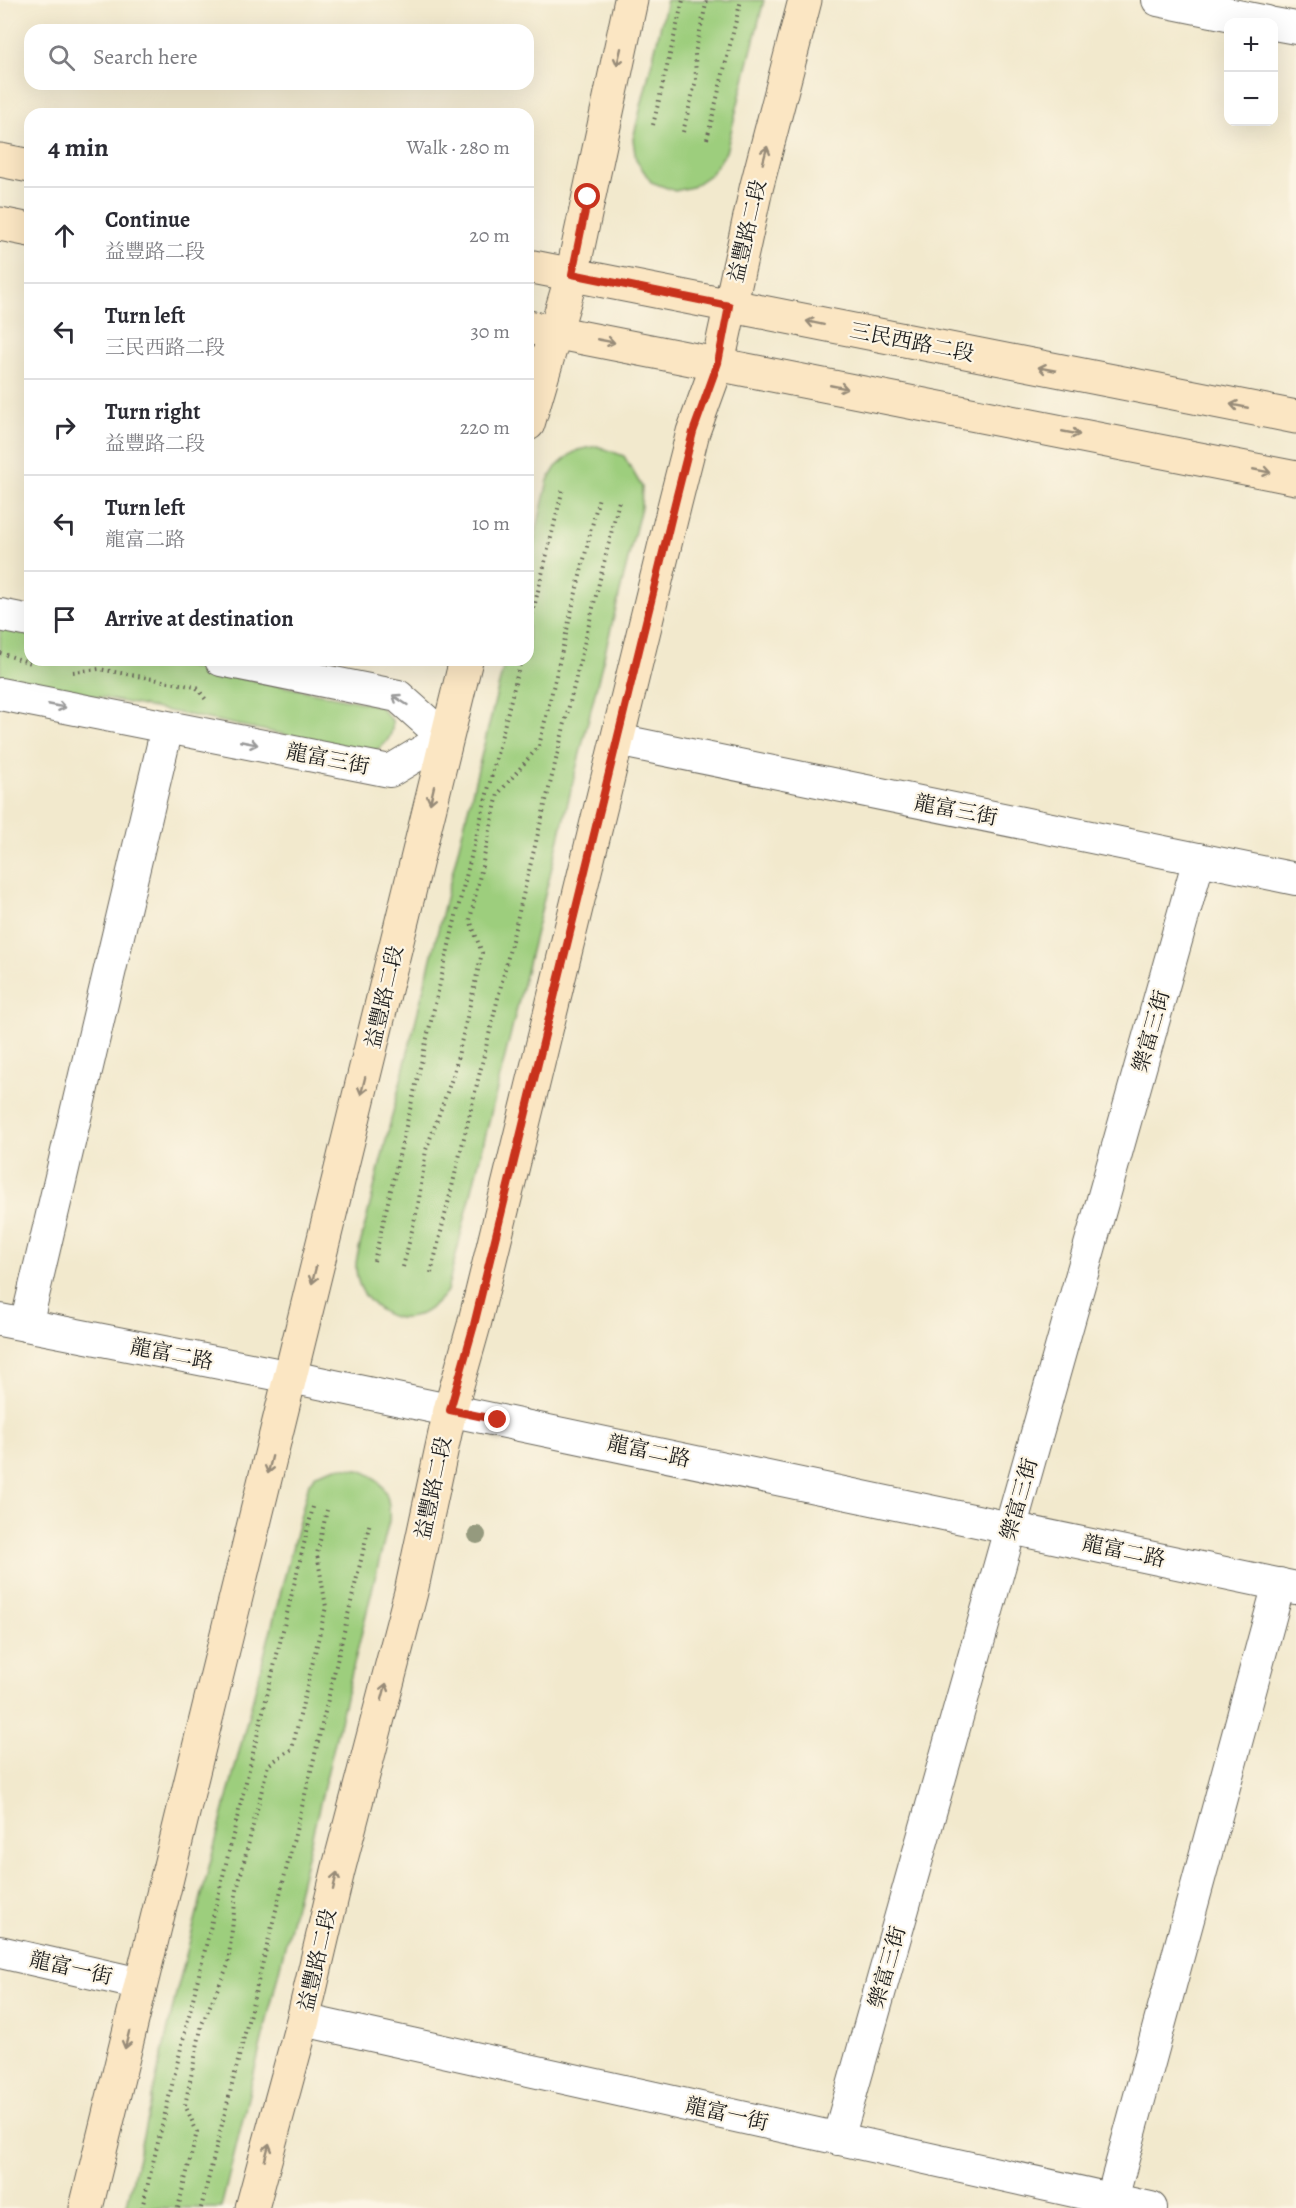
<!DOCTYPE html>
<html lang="en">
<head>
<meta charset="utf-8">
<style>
	:root { --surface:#fff; --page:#f2f2f3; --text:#2b2b33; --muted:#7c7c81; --line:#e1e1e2 }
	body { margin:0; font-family:Alegreya,"Noto Serif TC",serif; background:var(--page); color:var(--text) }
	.controls { position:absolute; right:18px; top:18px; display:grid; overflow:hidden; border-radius:12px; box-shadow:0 6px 24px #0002 }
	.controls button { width:54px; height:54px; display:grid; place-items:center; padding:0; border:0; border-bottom:2px solid var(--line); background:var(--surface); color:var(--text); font:30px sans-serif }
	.stop { position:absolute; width:18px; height:18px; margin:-14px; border:4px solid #c8321e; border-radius:50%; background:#fff }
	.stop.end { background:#c8321e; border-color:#fff; box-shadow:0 2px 6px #0008 }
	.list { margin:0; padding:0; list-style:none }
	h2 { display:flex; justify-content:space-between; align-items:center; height:78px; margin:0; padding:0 24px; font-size:26px }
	h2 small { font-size:20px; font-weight:400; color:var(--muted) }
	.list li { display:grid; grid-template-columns:39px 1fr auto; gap:18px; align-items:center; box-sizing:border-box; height:96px; padding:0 24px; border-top:2px solid var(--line) }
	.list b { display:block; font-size:22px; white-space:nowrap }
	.list p { margin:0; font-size:20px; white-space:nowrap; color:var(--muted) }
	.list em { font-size:20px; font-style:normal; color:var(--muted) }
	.icon { flex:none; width:33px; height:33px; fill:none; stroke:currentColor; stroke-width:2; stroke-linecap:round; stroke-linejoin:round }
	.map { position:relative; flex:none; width:1296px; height:2208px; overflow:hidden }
	.search { position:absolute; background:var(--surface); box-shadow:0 6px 24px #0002; left:24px; top:24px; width:510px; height:66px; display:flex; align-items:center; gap:15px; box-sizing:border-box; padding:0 21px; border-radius:18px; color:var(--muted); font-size:22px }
	.panel { position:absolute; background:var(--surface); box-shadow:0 6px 24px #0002; left:24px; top:108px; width:510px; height:558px; border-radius:18px }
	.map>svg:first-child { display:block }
</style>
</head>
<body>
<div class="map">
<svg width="1296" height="2208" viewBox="0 0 1296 2208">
	<rect width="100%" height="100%" fill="#fcf5e5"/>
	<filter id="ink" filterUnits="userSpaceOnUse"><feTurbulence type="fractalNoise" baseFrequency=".0167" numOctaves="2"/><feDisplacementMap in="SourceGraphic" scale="12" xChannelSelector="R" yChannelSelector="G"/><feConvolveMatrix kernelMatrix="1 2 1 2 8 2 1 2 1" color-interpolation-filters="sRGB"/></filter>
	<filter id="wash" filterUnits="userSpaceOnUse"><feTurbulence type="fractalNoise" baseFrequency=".008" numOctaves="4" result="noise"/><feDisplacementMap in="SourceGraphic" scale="24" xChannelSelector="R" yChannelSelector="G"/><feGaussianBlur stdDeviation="1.35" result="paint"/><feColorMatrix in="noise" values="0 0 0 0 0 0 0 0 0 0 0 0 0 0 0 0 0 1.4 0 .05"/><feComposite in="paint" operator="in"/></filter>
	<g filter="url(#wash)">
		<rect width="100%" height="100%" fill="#f2e9cd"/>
		<g fill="#9dce7d" stroke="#5c754c" stroke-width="1.5">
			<path d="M667 0H764L726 152 711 174 692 187 675 191 651 182 636 160 633 139Z"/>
			<path d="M597 446 624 456 642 487 641 507 447 1291C425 1320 396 1330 369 1300 358 1289 354 1272 357 1257L505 660H528V568L548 480 556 467 571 454 578 450Z"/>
			<path d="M0 628 30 635V660H155L379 706 392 720C394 736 385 747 371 752L0 677Z"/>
			<path d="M337 1467C373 1468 392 1484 389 1521L221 2208H126L177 1990 309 1483 316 1474Z"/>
		</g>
	</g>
	<g filter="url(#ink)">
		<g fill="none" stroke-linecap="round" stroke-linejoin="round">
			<g stroke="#67645a" stroke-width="34">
				<g id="street">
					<path d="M1158 0 1267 22"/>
					<path d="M1274 24 1296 28"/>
					<path d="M0 615 30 621"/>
					<path d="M0 694 390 771 445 738 398 696 221 660"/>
					<path d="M617 740 1296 879"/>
					<path d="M0 1320 291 1377 1296 1588"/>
					<path d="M26 1325 167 728"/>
					<path d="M0 1952 141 1984"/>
					<path d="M303 2020 1151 2208"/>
					<path d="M838 2139 1199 859"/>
					<path d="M1112 2199 1279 1584"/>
				</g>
			</g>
			<g stroke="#67645a" stroke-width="35">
				<g id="secondary">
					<path d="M0 160 30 166"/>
					<path d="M0 224 30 230"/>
					<path d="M528 266 1296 417"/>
					<path d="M528 327 1296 478"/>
					<path d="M528 424 572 275 631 0"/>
					<path d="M86 2208 466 660"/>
					<path d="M252 2208 303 2020 338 1871 411 1592 450 1410 474 1325 675 503 693 432 718 363 756 189 805 0"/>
				</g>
			</g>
			<g stroke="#67645a" stroke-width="4" stroke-dasharray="1.5 4.5" stroke-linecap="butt">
				<path d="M653 125 683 0"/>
				<path d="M683 132 696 80 695 53 707 0"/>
				<path d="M707 139 741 0"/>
				<path d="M528 632 563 488"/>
				<path d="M0 653 34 664"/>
				<path d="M73 672 99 669 201 688"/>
				<path d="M197 688 207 701"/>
				<path d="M374 1261 456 916 521 660"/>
				<path d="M403 1267 418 1206 426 1150 454 1073 482 953 470 920 498 794 539 746 599 497"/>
				<path d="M431 1273 619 501"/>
				<path d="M142 2208 313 1507"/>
				<path d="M178 2208 197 2132 185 2105 202 2024 228 1965 236 1894 268 1765 292 1749 326 1607 317 1554 327 1510"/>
				<path d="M201 2208 311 1771 370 1522"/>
			</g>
			<use href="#street" stroke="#fff" stroke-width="32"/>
			<use href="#secondary" stroke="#fbe6c3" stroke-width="33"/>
		</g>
		<circle fill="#959a7e" cx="477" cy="1535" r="9"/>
		<defs><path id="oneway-shaft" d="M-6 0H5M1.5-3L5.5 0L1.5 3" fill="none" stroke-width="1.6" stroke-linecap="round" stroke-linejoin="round" transform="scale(1.5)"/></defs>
		<g stroke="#978b78">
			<use href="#oneway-shaft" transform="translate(619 57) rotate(103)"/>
			<use href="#oneway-shaft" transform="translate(765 155) rotate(-75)"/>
			<use href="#oneway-shaft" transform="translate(815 323) rotate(-168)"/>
			<use href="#oneway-shaft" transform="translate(606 341) rotate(11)"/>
			<use href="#oneway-shaft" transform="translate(1047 369) rotate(-169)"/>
			<use href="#oneway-shaft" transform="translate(839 387) rotate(11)"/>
			<use href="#oneway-shaft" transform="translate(1239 406) rotate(-169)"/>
			<use href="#oneway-shaft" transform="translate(1071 433) rotate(11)"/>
			<use href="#oneway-shaft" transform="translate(1262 471) rotate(11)"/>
			<use href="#oneway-shaft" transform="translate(432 795) rotate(103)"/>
			<use href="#oneway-shaft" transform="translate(363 1086) rotate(104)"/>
			<use href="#oneway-shaft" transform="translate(314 1275) rotate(104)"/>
			<use href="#oneway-shaft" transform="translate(270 1465) rotate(104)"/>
			<use href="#oneway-shaft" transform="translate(384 1692) rotate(-75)"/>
			<use href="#oneway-shaft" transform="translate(335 1881) rotate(-77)"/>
			<use href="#oneway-shaft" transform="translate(127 2040) rotate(104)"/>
			<use href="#oneway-shaft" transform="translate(267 2152) rotate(-75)"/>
		</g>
		<g stroke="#999">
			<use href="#oneway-shaft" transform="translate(400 700) rotate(-147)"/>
			<use href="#oneway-shaft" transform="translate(57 706) rotate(11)"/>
			<use href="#oneway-shaft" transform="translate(249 743) rotate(11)"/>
		</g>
	</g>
	<g fill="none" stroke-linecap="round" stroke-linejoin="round" filter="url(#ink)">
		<path stroke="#c8321e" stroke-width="8" d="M498 1420 450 1410 474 1325 675 503 693 432 718 363 729 306 572 274 588 197"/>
	</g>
	<g text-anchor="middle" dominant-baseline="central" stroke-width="4.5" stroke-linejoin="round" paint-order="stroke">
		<g font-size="21" fill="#1c1c1c" stroke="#fcf5e5">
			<text transform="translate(747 231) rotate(-77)">益豐路二段</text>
			<text transform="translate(912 342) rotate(11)">三民西路二段</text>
			<text transform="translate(328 759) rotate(11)">龍富三街</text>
			<text transform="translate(956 810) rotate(11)">龍富三街</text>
			<text transform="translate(384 997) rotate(-77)">益豐路二段</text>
			<text transform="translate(1151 1031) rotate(-74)">樂富三街</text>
			<text transform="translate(172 1354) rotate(11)">龍富二路</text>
			<text transform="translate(649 1451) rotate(12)">龍富二路</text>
			<text transform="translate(433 1488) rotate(-78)">益豐路二段</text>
			<text transform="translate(1019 1499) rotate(-74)">樂富三街</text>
			<text transform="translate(1124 1551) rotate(12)">龍富二路</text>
			<text transform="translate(317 1960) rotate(-77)">益豐路二段</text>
			<text transform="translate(887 1967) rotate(-74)">樂富三街</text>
			<text transform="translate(71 1968) rotate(13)">龍富一街</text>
			<text transform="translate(727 2114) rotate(13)">龍富一街</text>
		</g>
	</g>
</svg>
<div class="controls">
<button>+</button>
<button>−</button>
</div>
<div class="stop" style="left:588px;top:197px"></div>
<div class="stop end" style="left:498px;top:1420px"></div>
<div class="search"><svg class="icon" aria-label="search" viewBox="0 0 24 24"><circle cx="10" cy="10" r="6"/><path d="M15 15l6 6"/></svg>Search here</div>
<section class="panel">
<h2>4 min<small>Walk · 280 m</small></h2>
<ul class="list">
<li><svg class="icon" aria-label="ahead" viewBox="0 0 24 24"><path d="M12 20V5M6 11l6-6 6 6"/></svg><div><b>Continue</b><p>益豐路二段</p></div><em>20 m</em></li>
<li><svg class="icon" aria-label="left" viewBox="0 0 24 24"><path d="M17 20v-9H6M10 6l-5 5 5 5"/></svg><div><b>Turn left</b><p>三民西路二段</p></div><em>30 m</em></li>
<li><svg class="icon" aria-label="right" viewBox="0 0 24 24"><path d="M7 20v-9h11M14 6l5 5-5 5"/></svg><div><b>Turn right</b><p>益豐路二段</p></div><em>220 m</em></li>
<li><svg class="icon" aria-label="left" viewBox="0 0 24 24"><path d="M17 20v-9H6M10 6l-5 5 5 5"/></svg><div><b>Turn left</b><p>龍富二路</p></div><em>10 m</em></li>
<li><svg class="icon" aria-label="arrive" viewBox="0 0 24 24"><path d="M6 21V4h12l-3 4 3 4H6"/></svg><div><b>Arrive at destination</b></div></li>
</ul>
</section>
</div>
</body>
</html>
